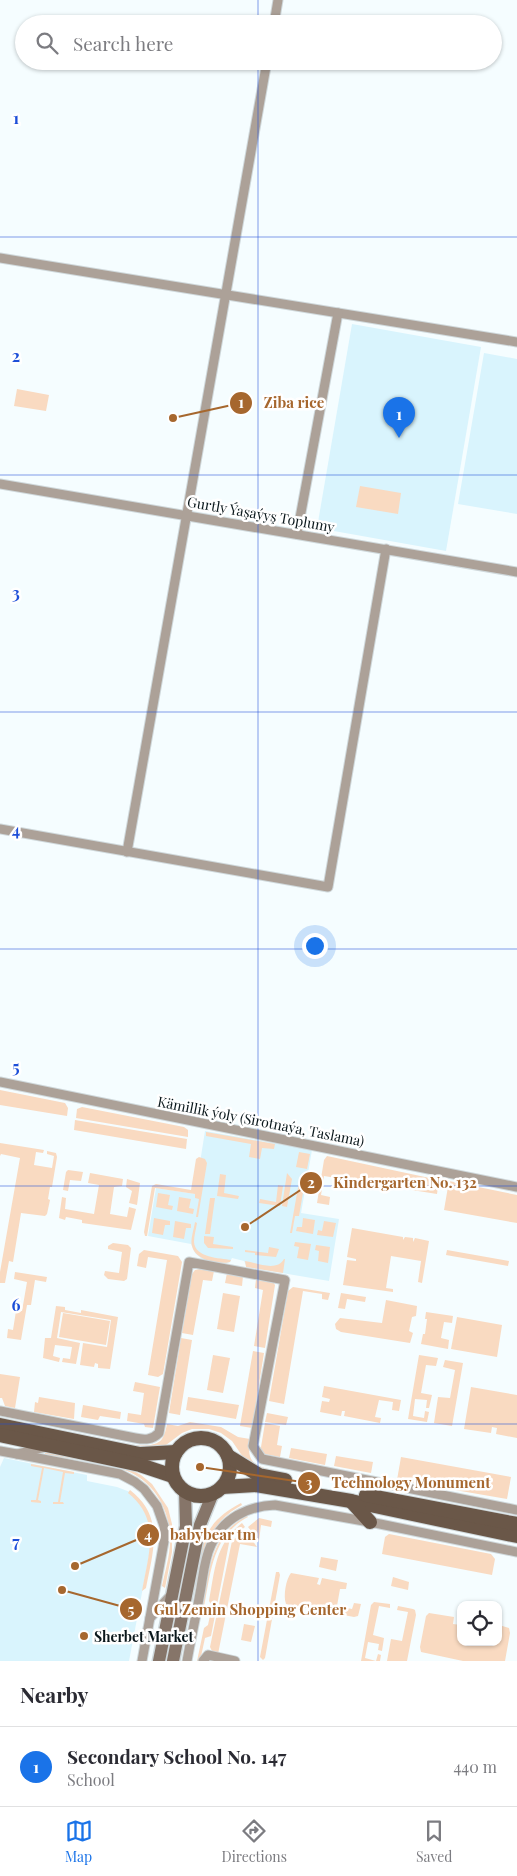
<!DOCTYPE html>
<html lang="en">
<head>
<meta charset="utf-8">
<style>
	:root { --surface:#fff; --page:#f7f7f7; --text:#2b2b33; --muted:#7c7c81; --line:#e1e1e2; --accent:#1a73e8 }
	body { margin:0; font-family:"Playfair Display",serif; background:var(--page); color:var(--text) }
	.controls { position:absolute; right:15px; bottom:15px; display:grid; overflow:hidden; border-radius:10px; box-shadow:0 1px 4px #0004 }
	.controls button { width:45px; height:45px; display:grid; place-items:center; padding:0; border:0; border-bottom:1px solid var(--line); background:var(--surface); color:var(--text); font:25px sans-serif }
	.you { position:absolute; left:314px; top:945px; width:18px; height:18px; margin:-12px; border:4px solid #fff; border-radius:50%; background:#1a73e8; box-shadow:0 0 0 8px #1a73e833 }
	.badge { display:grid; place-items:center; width:32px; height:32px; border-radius:50%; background:var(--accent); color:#fff; font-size:16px; font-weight:700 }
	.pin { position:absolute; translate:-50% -41px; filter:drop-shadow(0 1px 2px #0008) }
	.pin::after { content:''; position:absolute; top:26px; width:18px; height:15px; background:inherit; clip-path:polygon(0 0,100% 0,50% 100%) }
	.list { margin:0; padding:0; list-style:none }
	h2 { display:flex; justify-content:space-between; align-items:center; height:65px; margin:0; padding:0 20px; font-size:21px }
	h2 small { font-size:16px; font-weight:400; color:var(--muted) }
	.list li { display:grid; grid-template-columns:32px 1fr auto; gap:15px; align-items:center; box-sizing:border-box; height:80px; padding:0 20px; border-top:1px solid var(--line) }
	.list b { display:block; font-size:19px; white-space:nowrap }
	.list p { margin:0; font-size:16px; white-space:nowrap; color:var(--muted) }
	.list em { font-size:16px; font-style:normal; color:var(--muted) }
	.icon { flex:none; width:28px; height:28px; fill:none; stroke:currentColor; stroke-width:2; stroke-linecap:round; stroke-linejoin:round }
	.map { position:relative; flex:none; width:517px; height:1661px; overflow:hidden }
	.search { position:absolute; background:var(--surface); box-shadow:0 1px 4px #0004; left:15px; right:15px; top:15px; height:55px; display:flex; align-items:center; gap:12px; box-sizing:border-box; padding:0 18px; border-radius:28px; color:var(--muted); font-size:19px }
	.sheet { height:145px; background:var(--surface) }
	nav { display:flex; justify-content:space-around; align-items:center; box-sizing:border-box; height:70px; border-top:1px solid var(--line); background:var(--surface); font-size:14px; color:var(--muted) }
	nav a { display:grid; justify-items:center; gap:2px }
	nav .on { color:var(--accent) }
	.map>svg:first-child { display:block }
</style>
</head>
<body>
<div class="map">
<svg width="517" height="1661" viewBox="0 0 517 1661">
	<rect width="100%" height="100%" fill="#f5fdff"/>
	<g fill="#d9f4fd">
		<path d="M352 324 481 347 446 551 317 528Z"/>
		<path d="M484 353 517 359V514L458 504Z"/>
		<path d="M205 1131 312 1150 301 1213 339 1219 329 1281 247 1267 244 1261 232 1258 230 1262 227 1263 203 1260 195 1253 191 1244 148 1236 156 1188 195 1194Z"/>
		<path d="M4 1458 87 1475V1481L117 1487 130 1492 149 1516 152 1540 129 1661H0V1467Z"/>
	</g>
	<g fill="#f9dac1">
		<path d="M17 389 49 395 46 411 14 406Z"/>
		<path d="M360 486 401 493 398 514 356 507Z"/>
		<path d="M0 1090 65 1103 68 1108 67 1116 0 1105Z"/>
		<path d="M82 1107 184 1127 188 1130V1137L76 1118 77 1109Z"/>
		<path d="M75 1120 187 1139 186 1149 74 1130Z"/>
		<path d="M206 1132 275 1144 274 1149 262 1148 260 1159 249 1157 251 1144 206 1136Z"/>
		<path d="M0 1143 44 1150 43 1153 36 1152 34 1165 52 1168 54 1156 47 1154V1151L56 1153 57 1157 52 1187H50L48 1199 50 1200 47 1214 45 1216 21 1213 13 1262 9 1261 5 1283H0V1272L20 1158 1 1154 0 1156Z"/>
		<path d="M299 1152 310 1154 307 1169 296 1167Z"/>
		<path d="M327 1156 439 1180 437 1194 324 1176 321 1195 330 1197 329 1205 317 1203 324 1160Z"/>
		<path d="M199 1157 205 1159 207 1163 198 1217H196L199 1199 195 1198V1194L155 1188 147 1236H145L144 1232 152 1186 156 1184 191 1190 196 1159Z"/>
		<path d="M68 1170 83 1172 81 1181 70 1180 68 1191 63 1190 66 1172Z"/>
		<path d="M90 1173 123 1179 122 1186 114 1187 110 1214 127 1217 129 1207 136 1209 131 1230 82 1223V1220L66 1217 65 1220 59 1218 62 1197 66 1198 65 1209 94 1214 99 1185 88 1183Z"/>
		<path d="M287 1173 292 1179 287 1207 282 1206Z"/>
		<path d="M220 1174 226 1175 224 1193 239 1196 238 1199 217 1196Z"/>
		<path d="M306 1175 299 1216H295L292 1233H290L299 1182 302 1176Z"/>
		<path d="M127 1179 140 1183 137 1205 129 1203 132 1191 126 1187Z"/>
		<path d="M449 1181 517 1195V1223L444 1210Z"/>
		<path d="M278 1185 283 1186 280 1206 259 1203 260 1199 276 1202Z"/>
		<path d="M158 1193 170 1195 168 1205 173 1206 172 1210 156 1207Z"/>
		<path d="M179 1197 191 1199 189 1208 194 1209 193 1214 177 1211Z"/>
		<path d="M210 1198H215L210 1234H205Z"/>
		<path d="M154 1218 170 1221V1225H165L163 1235 152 1233Z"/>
		<path d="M303 1218 315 1220 313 1234 296 1231 297 1227H302Z"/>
		<path d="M175 1221 191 1224V1228H186L184 1239 173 1237Z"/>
		<path d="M324 1221 336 1223 333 1237 317 1235 318 1230 322 1231Z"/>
		<path d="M195 1222 197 1223C196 1229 194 1236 194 1242 195 1258 220 1258 231 1260L230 1262C218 1265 195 1260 192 1246 190 1240 194 1229 195 1222Z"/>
		<path d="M352 1228 403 1237V1240L405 1237 413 1238V1242L415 1238 429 1241 422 1283 418 1282 421 1261 391 1256 386 1288 393 1289V1292L343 1285 347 1260 356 1261V1259L347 1257Z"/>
		<path d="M204 1236 214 1237 213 1244 233 1247V1249L208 1248 204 1243Z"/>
		<path d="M295 1242 311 1244 308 1260 297 1258 299 1247 294 1246Z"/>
		<path d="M113 1243 128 1245 131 1248 127 1279 124 1281 108 1279 104 1275 105 1271 119 1273 122 1252 108 1249V1246Z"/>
		<path d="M316 1245 330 1247 328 1263 318 1261 319 1251 315 1250Z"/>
		<path d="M269 1247 279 1249 276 1257 255 1255V1253L245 1252V1250L268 1253Z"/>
		<path d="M144 1250 178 1256 182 1262 163 1374 158 1377 148 1375 167 1260 148 1257 146 1268 137 1266 139 1254Z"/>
		<path d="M447 1250 509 1261 508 1266 446 1255Z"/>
		<path d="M284 1259H285L283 1273 246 1267 245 1261C257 1263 277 1272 284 1259Z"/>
		<path d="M200 1269 214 1271 212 1281 203 1280 193 1335 182 1333 192 1274 195 1270Z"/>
		<path d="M15 1272 47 1277 46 1282 35 1280 31 1305H27L21 1340 7 1338 8 1329 13 1330 16 1311H22L27 1282 14 1279Z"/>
		<path d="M227 1273 243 1276 242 1286 225 1283Z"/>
		<path d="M256 1279 273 1282 275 1285 265 1348 254 1346 263 1290 255 1288Z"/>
		<path d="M293 1287 330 1293 328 1300 322 1299V1294L303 1291 284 1404 269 1401 288 1291Z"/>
		<path d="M223 1293 240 1296 234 1332 217 1329Z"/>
		<path d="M341 1293 366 1297 365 1302 347 1299 345 1309 338 1308Z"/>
		<path d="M386 1300 417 1306 416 1316 412 1317 409 1331 413 1333 410 1343 341 1332 336 1329 335 1324 340 1318 382 1323Z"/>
		<path d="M56 1306 65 1307V1310L81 1313V1310L118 1317 110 1369 98 1368V1364L95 1363 94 1367 80 1365 83 1343 107 1347 111 1320 61 1312 57 1338 80 1343 76 1364 62 1362 63 1358 70 1359 72 1347 55 1345 53 1356 60 1358 59 1362 43 1358 45 1338H51Z"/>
		<path d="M426 1312 453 1316 452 1323 444 1322 441 1338 449 1340 448 1349 421 1344 423 1334H425L427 1319H425Z"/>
		<path d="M63 1313 110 1321 106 1345 59 1337Z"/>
		<path d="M457 1317 502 1325 497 1357 451 1349Z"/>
		<path d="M181 1338 192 1340 180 1415 169 1413Z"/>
		<path d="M253 1351 264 1353 252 1428 240 1426Z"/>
		<path d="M213 1355 230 1358 223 1393 207 1390Z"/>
		<path d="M419 1355 438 1358 436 1366 426 1365 421 1393 432 1395 429 1408H426L427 1400 415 1399 413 1416 424 1418 425 1411 429 1412 427 1422 408 1419Z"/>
		<path d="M445 1360 463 1363 452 1426 434 1423 438 1397 450 1398 455 1370 443 1367Z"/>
		<path d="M0 1374 20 1377 15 1408 5 1406 2 1398H0Z"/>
		<path d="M135 1382 160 1387 153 1428 145 1427 144 1424 127 1421 128 1413 141 1415 144 1393 133 1391Z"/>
		<path d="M324 1386 401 1400 399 1411 392 1410 393 1402 379 1400 375 1417 381 1418 380 1423 344 1416 345 1411H342L341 1416 320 1412 322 1401 329 1402 330 1399 322 1397Z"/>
		<path d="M471 1387 517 1395V1438L496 1434 497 1428 492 1427 491 1433 464 1429Z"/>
		<path d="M39 1397 75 1403 74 1419 34 1412 35 1402 38 1403Z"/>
		<path d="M188 1397 239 1405 236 1419 186 1410Z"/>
		<path d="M83 1405 121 1412 120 1419 100 1416 98 1420 81 1417Z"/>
		<path d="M267 1413 288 1417 286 1425 265 1422Z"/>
		<path d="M190 1422 221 1427 238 1437 250 1439C246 1463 255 1466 276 1471V1474L263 1471 245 1460 232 1441 221 1433 209 1429H192L182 1433 162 1448 147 1450 89 1440 90 1436C106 1439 151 1454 162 1439 165 1434 166 1429 167 1424L178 1426Z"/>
		<path d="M265 1423 280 1426 277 1445 282 1446 280 1457 260 1453Z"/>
		<path d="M291 1448 327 1454 325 1465 289 1458Z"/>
		<path d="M45 1451 128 1468 141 1475 152 1484 168 1508 172 1524V1552L165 1588 162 1586C165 1571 170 1556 170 1541 171 1512 155 1482 127 1471 105 1462 69 1459 45 1454Z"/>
		<path d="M336 1456 373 1462 371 1473 334 1466Z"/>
		<path d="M401 1457 511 1477 507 1499 397 1480Z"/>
		<path d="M31 1464 74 1472V1474L65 1473 60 1502H63L64 1504H53V1502H58L63 1472 44 1468 38 1500 41 1501V1503L31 1502V1500H36L42 1468 31 1466Z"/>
		<path d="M130 1490C165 1517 153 1551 146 1588L142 1591C148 1555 162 1520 128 1493Z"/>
		<path d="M241 1503 242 1505C217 1518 205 1540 199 1567 198 1576 197 1586 193 1593 193 1586 195 1578 197 1570 203 1536 209 1520 241 1503Z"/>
		<path d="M247 1516 248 1517C212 1536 211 1572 204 1607L202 1606C210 1570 210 1535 247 1516Z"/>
		<path d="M259 1518 272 1521 271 1527 261 1525 259 1541 248 1527Z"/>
		<path d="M242 1523 245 1527 230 1538 211 1636 205 1638 200 1661H197L204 1628 208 1625 212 1606 209 1601C215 1570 215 1544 242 1523Z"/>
		<path d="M245 1530 257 1547 240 1544 218 1654 213 1653 210 1647 232 1541Z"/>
		<path d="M389 1534 491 1554 495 1559 492 1575 382 1554 385 1537Z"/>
		<path d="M321 1557 338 1560 336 1571 319 1567Z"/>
		<path d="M276 1572H279L280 1575 265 1658 263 1660 260 1657Z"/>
		<path d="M291 1573 319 1578 317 1584 320 1585 322 1578 347 1583 346 1589H340L337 1606 352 1609 354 1603 361 1604 358 1616 354 1617 286 1604C283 1596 286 1579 291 1573Z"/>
		<path d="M393 1577 409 1582 408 1590 391 1586Z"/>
		<path d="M374 1602 390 1604V1608L379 1606 373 1635 384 1638 382 1651 378 1650 379 1644 368 1642 365 1658 376 1661 378 1654 381 1655 380 1661H361L371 1605Z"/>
		<path d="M398 1606 413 1609 415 1610 416 1615 407 1661H387L391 1639 402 1641 408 1612 397 1610Z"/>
		<path d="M429 1613 454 1617 453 1624 461 1625V1642H498L499 1625 509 1628 510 1633 505 1661H463L421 1652 420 1647 426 1616Z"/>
		<path d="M244 1624 255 1626 251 1642 241 1640Z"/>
	</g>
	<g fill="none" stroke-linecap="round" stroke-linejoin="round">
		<g stroke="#cfd8db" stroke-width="11">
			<g id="minor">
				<path d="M274 24 278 0"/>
				<path d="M0 258 517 342"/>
				<path d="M0 484 517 572"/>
				<path d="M297 534 338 313"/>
				<path d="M0 829 328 887 386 549"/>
				<path d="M127 852 267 61"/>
				<path d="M0 1082 517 1187"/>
				<path d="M0 1411 135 1438C145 1440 152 1440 159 1433L189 1262 285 1280 253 1446 262 1459 517 1510"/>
				<path d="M0 1451 17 1454 46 1447"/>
				<path d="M17 1454 120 1474 135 1482 144 1489 157 1506 164 1526 165 1536 142 1661"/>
				<path d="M150 1618 171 1595"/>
				<path d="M187 1661C191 1638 196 1616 200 1593 203 1578 204 1559 211 1545 223 1518 248 1506 275 1505L380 1524 517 1552"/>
				<path d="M203 1661 208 1655 235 1661"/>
			</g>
		</g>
		<g stroke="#cfd8db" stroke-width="15">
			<g id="secondary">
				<path d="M159 1661 186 1526 185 1491"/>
				<path d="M173 1661 200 1525 213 1493"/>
			</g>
		</g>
		<g stroke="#cfd8db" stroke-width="16">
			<g id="primary">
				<path d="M0 1425 140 1454 176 1452"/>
				<path d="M0 1435 140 1465 173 1476"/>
				<circle cx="201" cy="1467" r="29"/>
				<path d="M228 1456 259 1475 285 1480"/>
				<path d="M222 1487 256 1485 351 1501 517 1536"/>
				<path d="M366 1495 517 1524"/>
				<path d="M351 1501 370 1522"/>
			</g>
		</g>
		<use href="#minor" stroke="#aca198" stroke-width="9"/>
		<use href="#secondary" stroke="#867569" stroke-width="12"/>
		<use href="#primary" stroke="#6a5748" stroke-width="14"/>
	</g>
	<path fill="none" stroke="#1d4ed8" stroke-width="1" stroke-opacity="0.55" d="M258 0V24M258 61V1661M0 237H517M0 475H517M0 712H517M0 949H517M0 1186H517M0 1424H517"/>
	<circle fill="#a6672e" stroke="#fff" stroke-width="2" cx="84" cy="1636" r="5"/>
	<g text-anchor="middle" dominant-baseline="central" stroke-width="5" stroke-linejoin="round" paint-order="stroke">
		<g font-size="14" fill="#0a171b" stroke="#fff">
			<text transform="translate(261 514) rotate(10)">Gurtly Ýaşaýyş Toplumy</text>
			<text transform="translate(261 1121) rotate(11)">Kämillik ýoly (Sirotnaýa, Taslama)</text>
		</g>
		<g font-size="14" font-weight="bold" fill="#0a171b" stroke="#fff" text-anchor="start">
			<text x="94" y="1636">Sherbet Market</text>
		</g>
	</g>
	<g font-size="16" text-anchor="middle" font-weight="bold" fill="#1d4ed8" stroke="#fff" stroke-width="5" stroke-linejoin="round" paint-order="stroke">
		<text x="16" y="124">1</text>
		<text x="16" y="362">2</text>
		<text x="16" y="599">3</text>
		<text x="16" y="836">4</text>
		<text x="16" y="1073">5</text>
		<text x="16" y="1311">6</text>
		<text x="16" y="1548">7</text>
	</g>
	<path fill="none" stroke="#a6672e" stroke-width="2" d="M173 418L241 403M245 1227L311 1183M200 1467L309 1483M75 1566L148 1535M62 1590L131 1609"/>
	<g fill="#a6672e" stroke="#fff" stroke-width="2">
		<circle cx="173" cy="418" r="5"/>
		<circle cx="245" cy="1227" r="5"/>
		<circle cx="200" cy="1467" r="5"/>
		<circle cx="75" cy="1566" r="5"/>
		<circle cx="62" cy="1590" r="5"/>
		<circle cx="241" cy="403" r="12"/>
		<circle cx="311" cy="1183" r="12"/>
		<circle cx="309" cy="1483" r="12"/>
		<circle cx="148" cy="1535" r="12"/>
		<circle cx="131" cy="1609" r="12"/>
	</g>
	<g font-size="15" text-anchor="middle" font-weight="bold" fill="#fff">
		<text x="241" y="408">1</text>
		<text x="311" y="1188">2</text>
		<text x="309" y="1488">3</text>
		<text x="148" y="1540">4</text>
		<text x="131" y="1615">5</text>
	</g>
	<g font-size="15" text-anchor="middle" font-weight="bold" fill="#a6672e" stroke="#fff" stroke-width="5" stroke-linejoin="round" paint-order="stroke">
		<text x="294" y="408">Ziba rice</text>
		<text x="405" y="1188">Kindergarten No. 132</text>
		<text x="411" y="1488">Technology Monument</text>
		<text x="213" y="1540">babybear tm</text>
		<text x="250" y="1615">Gul Zemin Shopping Center</text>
	</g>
</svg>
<div class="controls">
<button><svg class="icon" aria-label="locate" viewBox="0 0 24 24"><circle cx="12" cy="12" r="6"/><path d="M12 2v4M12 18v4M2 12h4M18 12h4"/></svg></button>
</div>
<div class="you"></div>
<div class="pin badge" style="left:399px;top:438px">1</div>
<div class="search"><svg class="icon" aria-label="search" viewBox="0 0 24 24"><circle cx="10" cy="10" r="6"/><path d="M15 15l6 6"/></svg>Search here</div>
</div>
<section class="sheet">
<h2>Nearby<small></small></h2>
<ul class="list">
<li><span class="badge">1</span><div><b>Secondary School No. 147</b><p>School</p></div><em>440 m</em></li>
</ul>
</section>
<nav>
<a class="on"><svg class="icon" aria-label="map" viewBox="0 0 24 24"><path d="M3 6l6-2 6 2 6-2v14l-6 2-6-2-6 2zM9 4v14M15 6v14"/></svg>Map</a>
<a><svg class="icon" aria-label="directions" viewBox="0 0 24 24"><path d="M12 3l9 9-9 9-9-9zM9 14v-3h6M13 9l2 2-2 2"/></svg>Directions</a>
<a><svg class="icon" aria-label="saved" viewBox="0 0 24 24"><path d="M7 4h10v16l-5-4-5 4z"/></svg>Saved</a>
</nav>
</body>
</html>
